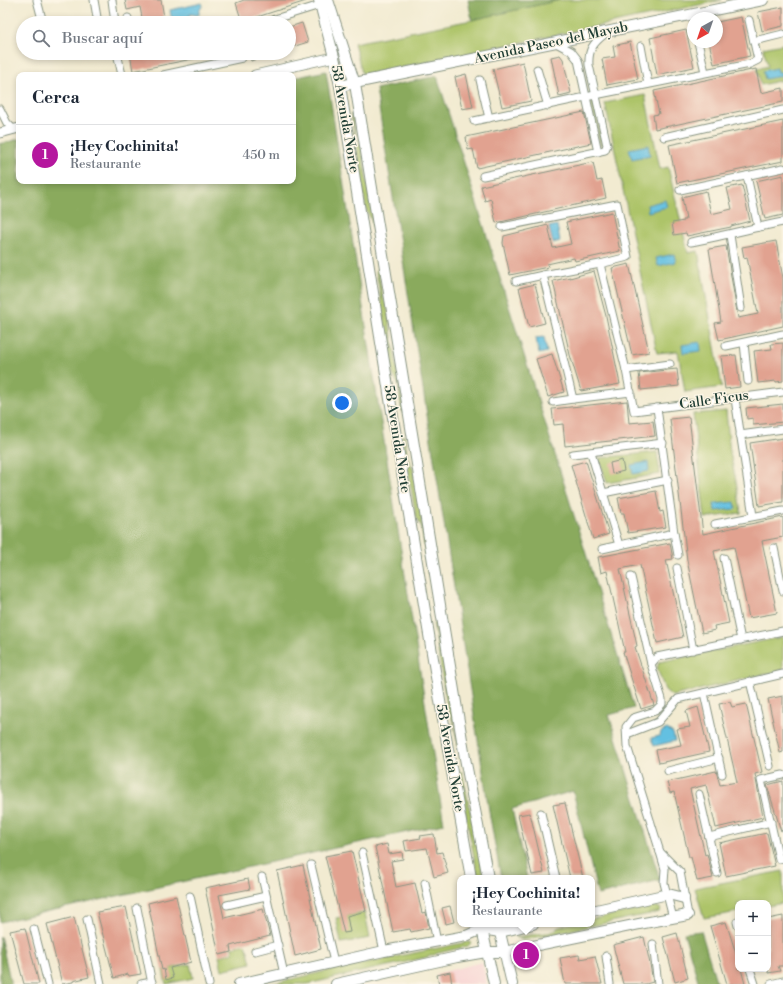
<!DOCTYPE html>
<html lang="es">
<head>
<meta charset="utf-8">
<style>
	:root { --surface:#fff; --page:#f2f2f3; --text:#1f2937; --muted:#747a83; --line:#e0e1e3; --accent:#b5179e }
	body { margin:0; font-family:"Libre Bodoni",serif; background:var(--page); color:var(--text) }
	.controls { position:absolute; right:12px; bottom:12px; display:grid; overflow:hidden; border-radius:8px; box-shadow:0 2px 6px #0003 }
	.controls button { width:36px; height:36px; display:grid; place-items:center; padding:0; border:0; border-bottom:1px solid var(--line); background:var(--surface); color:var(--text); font:20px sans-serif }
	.compass { position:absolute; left:687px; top:12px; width:36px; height:36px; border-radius:50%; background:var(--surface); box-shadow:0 2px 6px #0003; rotate:220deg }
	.you { position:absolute; left:342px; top:403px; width:14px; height:14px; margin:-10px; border:3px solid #fff; border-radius:50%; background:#1a73e8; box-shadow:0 0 0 6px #1a73e833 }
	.badge { display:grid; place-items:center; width:26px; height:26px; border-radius:50%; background:var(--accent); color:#fff; font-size:13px; font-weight:700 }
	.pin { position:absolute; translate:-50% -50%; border:2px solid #fff; box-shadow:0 1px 4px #0006 }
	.popup { position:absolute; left:457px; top:875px; width:138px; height:52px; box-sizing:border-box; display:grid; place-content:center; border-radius:8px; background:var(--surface); filter:drop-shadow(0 1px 3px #0005); font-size:13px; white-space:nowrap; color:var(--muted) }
	.popup b { font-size:15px; color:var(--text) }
	.popup::after { content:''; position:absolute; left:50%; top:100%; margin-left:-8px; border:8px solid transparent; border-top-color:var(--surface) }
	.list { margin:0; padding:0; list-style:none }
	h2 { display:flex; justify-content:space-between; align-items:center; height:52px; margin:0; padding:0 16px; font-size:17px }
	h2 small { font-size:13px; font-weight:400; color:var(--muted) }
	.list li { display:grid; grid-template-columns:26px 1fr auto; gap:12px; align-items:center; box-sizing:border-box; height:60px; padding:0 16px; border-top:1px solid var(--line) }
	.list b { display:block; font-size:15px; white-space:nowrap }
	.list p { margin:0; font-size:13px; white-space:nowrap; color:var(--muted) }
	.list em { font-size:13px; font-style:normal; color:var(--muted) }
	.icon { flex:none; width:22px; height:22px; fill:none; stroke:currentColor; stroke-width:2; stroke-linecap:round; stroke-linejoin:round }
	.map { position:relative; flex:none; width:783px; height:984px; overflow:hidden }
	.search { position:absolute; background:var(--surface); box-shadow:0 2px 6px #0003; left:16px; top:16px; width:280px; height:44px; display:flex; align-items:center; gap:10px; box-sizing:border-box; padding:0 14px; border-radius:22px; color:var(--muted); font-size:15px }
	.panel { position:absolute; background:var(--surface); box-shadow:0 2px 6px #0003; left:16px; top:72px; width:280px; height:112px; border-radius:8px }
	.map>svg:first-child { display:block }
</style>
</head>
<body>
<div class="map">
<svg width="783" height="984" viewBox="0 0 783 984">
	<rect width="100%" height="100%" fill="#fcf5e5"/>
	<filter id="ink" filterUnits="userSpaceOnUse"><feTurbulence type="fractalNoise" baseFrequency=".025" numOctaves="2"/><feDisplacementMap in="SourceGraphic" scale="8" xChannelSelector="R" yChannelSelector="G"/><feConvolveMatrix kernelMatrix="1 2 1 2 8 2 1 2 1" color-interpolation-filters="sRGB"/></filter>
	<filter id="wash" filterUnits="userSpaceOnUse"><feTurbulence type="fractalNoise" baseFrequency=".012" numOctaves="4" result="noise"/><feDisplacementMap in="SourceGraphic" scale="16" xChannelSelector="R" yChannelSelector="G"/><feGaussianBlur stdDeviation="0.9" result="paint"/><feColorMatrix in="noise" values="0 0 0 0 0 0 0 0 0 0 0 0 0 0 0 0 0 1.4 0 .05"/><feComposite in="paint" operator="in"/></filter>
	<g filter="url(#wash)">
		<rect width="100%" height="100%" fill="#f2ebd1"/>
		<path fill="#f7cfd1" d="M482 962 487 984H438L436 974Z"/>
		<g fill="#adc469" stroke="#66804e">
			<path d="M560 0H722L371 74 362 73 354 43 472 20Z"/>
			<path d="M783 44V80L761 85 757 69 768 66 763 48Z"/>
			<path d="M645 95 660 169 668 167 688 253 698 251 722 387 685 392 678 351 657 353 605 103Z"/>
			<path d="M591 102H594L602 144 600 145Z"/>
			<path d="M351 114H352L357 141 362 149 377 247H376L371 219 366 210Z"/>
			<path d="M376 270H378L383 297 387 306 404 411H402L398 384 393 375Z"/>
			<path d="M726 411 730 453 736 481 741 513 705 518 693 414Z"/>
			<path d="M404 435 408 459 413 469 431 575H429L421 526 416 517 402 436Z"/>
			<path d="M657 452 660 474 607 483 599 458Z"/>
			<path d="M435 622 439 648 444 656 459 750 454 723 448 709 433 623Z"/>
			<path d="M783 637V670L672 696 665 690 657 668 659 662Z"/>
			<path d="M462 772 484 878H478L458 773Z"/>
			<path d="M783 871V903L768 906V903H738V912L704 918 695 888Z"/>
			<path d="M656 906 661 909 659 912 523 940 516 937 552 932 559 927 570 924H592V919Z"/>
			<path d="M365 913 370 938 341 943 336 918Z"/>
			<path d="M468 942 471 943 468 946 438 953 428 957 307 984H271L335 969Z"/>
			<path d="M246 944 251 963 222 970 219 956 233 953 232 947Z"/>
			<path d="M190 964 193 978 166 984 163 970Z"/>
		</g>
		<g fill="#8aaa5d" stroke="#547448">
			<path d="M468 0H560L472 20Z"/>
			<path d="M326 71 444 824 0 922V144L19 139V181H293V78Z"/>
			<path d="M437 76 634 708 609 715 660 880 598 895 573 791 512 809 527 878H501L490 817 376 89Z"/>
			<path d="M701 931 717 984H699L684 933Z"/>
			<path d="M0 936 11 984H0Z"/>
		</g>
		<g fill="#63c0e1" stroke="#417e8a">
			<path d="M202 3 203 5 199 11V15H195L191 14 181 23H176L171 16 170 10Z"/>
			<path d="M777 68 778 72H781L782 76 765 79 763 71Z"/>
			<path d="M648 145 650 155 632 159 629 149Z"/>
			<path d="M665 200 667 207 648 212 647 205Z"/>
			<path d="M557 225 560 241 553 243 549 227Z"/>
			<path d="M674 254 676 262 658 266 656 258Z"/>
			<path d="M544 337 547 352 539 354 536 338Z"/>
			<path d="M700 342 701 351 683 353 682 345Z"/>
			<path d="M648 462 649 471 633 474 631 465Z"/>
			<path d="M735 502 736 509 715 511 714 504Z"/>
			<path d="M667 729 673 733 675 741 654 746 651 738 660 736 661 732Z"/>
		</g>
		<g id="blocks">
			<g fill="#e1a290">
				<path d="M125 0H161L165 23H143L140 7 127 10Z"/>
				<path d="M244 0H305L306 1 242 22 236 3Z"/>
				<path d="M783 7V26L762 31 758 12Z"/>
				<path d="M741 17 750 56 714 64 709 42H717V22Z"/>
				<path d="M302 23 308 42 289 48V27Z"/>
				<path d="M686 30 694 67 657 75 650 38Z"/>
				<path d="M630 42 638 79 607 85 602 59 615 57 613 46Z"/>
				<path d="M130 53H207V56L133 71Z"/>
				<path d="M249 53H270V54L251 61Z"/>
				<path d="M560 55 563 59 571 93 559 96 551 57Z"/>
				<path d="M523 62 531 101 502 107 493 69Z"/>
				<path d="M756 69 761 93 783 88V102L655 129 653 115 659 114 654 91Z"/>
				<path d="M466 74 473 107 462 109 455 77Z"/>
				<path d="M584 112 591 143 477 168 473 149 468 150 466 137Z"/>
				<path d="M783 121V161L677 183 669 145Z"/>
				<path d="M593 162 597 181 602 180 606 198 496 223 491 199 485 201 481 186Z"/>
				<path d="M783 175V215L765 219 756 181Z"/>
				<path d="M742 185 750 221 731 226V227L687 236 686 233 674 235 672 223 684 221V219H686L682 197 706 191 711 214 732 209 727 188Z"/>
				<path d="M612 212 620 251 575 261 574 258 547 264 548 267 510 275 503 243 504 236 548 225 553 248 571 244 566 222Z"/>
				<path d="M776 241 783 278V326L719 340 715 323 721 322 709 249 726 246 738 318 758 314 747 257 744 258 742 247Z"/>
				<path d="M629 264 649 352 632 355 612 268Z"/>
				<path d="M594 271 606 316 620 384 581 391 570 355 553 281 570 277V278Z"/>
				<path d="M535 284 545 323 529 327 519 288Z"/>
				<path d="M783 343V381L776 382V381L758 383 754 351 772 349 771 344Z"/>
				<path d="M552 354 564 392 548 397 536 359Z"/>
				<path d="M736 355 740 387 725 389 721 356Z"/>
				<path d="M677 369 679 386 641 390 639 373Z"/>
				<path d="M627 401 629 423 653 421 655 436 565 446 563 424 554 425 552 409Z"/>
				<path d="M783 404V422L753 425V418L747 419 746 408Z"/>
				<path d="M689 417 703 534 783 517V537L762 541 777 613 749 618 734 547 714 551 729 623 714 626 715 630 702 633 687 560 670 419Z"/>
				<path d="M783 438V502L759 506 750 443Z"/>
				<path d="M622 460 624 471 612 474 610 463Z"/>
				<path d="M586 461 609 534 593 539 571 465Z"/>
				<path d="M656 491 660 512 663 511 666 527 628 533 624 513H621L618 498Z"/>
				<path d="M670 543 673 559 666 560 683 637 657 643 640 565 620 569 637 646 635 647 654 705 641 709 623 652H625L607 571 601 573 598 557Z"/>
				<path d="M783 696V752L780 753 768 699Z"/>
				<path d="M730 702 732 707 746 704 762 772 755 774 763 817 716 828 706 785 690 789 705 855 707 854 713 878 697 881 691 857H689L674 792 670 793 667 782 716 771 720 785 737 782 719 704Z"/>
				<path d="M698 707 709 752 659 763 656 750 681 745 677 729 690 727 686 711Z"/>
				<path d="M783 781V830L781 831 767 785Z"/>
				<path d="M565 803 583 878H570L553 805Z"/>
				<path d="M530 813 544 873 532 875 518 815Z"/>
				<path d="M767 833 775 866 726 876 719 843Z"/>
				<path d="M434 834 437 853 442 852 448 873 434 877 427 848 406 851 404 841 421 838 420 836Z"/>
				<path d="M387 844 389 854 402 852 403 859 391 861 396 887 415 883 422 913 426 912 429 928 411 932 410 929 393 932 375 847Z"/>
				<path d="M352 851 366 911 347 916 350 932 344 933 325 856Z"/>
				<path d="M303 865 321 949 295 956 277 871Z"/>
				<path d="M248 879 250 889 219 895 224 918 263 909 270 936 230 946 231 952 219 955 205 888Z"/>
				<path d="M176 896 191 962 170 968 173 978 166 980 164 969 162 970 148 903Z"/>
				<path d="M450 906 454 922 446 924 442 908Z"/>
				<path d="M126 907 141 974 129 976 128 974 114 978 97 912Z"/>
				<path d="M783 916V966H778L780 971 768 973V919Z"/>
				<path d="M74 917 89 977 73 981V982L62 984 47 924Z"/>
				<path d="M726 922 738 960V969H741L745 984H727L710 926Z"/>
				<path d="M25 928 39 984H24L10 931Z"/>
				<path d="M677 933 688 978 675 982 663 937Z"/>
				<path d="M644 937 650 964 653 982 646 984H623L613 945Z"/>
				<path d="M579 955 580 959 595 956 602 984H565L560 958Z"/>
				<path d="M450 972 452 984H439L437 975Z"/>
			</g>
		</g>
	</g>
	<g filter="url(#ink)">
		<use href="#blocks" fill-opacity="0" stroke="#889482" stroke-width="1"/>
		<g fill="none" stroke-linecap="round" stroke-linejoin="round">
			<g stroke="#889482" stroke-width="9">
				<g id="minor">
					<path d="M37 0 43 23"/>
					<path d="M94 0 98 23"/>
					<path d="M112 0 115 23"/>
					<path d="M128 18 129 23"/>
					<path d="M262 23 320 5"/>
					<path d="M754 41 783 34"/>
					<path d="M698 42 705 72"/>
					<path d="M556 43 571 51 578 60 598 152"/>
					<path d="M641 46 648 84"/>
					<path d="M117 53 122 75"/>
					<path d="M537 69 548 106"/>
					<path d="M163 75 242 58"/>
					<path d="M480 80 489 118"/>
					<path d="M0 109 7 123 13 129"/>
					<path d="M474 121 595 95 750 64 758 60 749 20"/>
					<path d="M664 137 783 110"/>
					<path d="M483 176 605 150 607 145 589 65C588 50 593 43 605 34"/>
					<path d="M747 176 758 227"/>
					<path d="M680 190 783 168"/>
					<path d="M502 227 617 204 628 257 600 264 543 275 573 399 631 392"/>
					<path d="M730 235 741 308"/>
					<path d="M691 242C722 236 752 228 783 222"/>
					<path d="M600 264 626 370 634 411 783 392"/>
					<path d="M516 281 543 275"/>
					<path d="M744 343 748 381"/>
					<path d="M726 346 783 334"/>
					<path d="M626 370 670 364"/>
					<path d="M735 399 753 516"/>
					<path d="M553 402 573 399"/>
					<path d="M657 408 674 533 678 555"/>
					<path d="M740 435 783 429"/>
					<path d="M591 453 619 545"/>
					<path d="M573 454 663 443"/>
					<path d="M603 493 668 480"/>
					<path d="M715 524 783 511"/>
					<path d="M774 548 783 591"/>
					<path d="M602 549 674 533"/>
					<path d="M724 558 741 640"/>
					<path d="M677 568 693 650"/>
					<path d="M631 577 651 664"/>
					<path d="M750 681 770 766"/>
					<path d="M704 693 722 774"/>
					<path d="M627 734 658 722 678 699 783 674"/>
					<path d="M668 771 719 758"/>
					<path d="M783 775 761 780 779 859 783 858"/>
					<path d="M699 794 717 873"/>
					<path d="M541 813 556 878"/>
					<path d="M709 837 771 822"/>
					<path d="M660 852 680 872 688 915"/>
					<path d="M362 853 384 951"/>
					<path d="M311 865 334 962"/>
					<path d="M262 877 284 974"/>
					<path d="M425 883 437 942"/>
					<path d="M190 896 209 984"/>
					<path d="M227 905 266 896"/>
					<path d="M137 908 152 984"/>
					<path d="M673 918 664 883 665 869 660 852 627 746 626 727 633 718 655 711 662 704V699L651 664 657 657 783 631"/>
					<path d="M87 919 101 984"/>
					<path d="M737 922 738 926"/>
					<path d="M34 929 48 984"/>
					<path d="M653 944 658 984"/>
					<path d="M255 951 278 945"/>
					<path d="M606 956 610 984"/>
					<path d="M750 969 755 984"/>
					<path d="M141 984 152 982"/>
					<path d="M771 984 783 981"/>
				</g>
			</g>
			<g stroke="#889482" stroke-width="11">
				<g id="tertiary">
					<path d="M255 75 334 57"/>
					<path d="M0 133 19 128"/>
				</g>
			</g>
			<g stroke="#889482" stroke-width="12">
				<g id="secondary">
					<path d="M319 0 334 57 340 86 394 424 450 761 471 878"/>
					<path d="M328 0 355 84 465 758 488 878"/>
					<path d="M340 86 763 0"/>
					<path d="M592 911 668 894 684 898"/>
					<path d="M481 924 494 984"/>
					<path d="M498 924 512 984"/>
					<path d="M239 984 384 951 466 936 482 929 500 932 533 924"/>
					<path d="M336 984 457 957 486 952H504L644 923 688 915"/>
				</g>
			</g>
			<use href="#minor" stroke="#fff" stroke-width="7"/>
			<use href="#tertiary" stroke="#fff" stroke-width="9"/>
			<use href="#secondary" stroke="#fff" stroke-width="10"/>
		</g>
	</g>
	<g text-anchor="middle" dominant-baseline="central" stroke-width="3" stroke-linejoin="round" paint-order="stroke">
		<g font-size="14" fill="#1f3d34" stroke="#fcf5e5">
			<text transform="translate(551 43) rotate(-12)">Avenida Paseo del Mayab</text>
			<text transform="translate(345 119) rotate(80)">58 Avenida Norte</text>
			<text transform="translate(714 400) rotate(-8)">Calle Ficus</text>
			<text transform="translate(397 439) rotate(81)">58 Avenida Norte</text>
			<text transform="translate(450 758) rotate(80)">58 Avenida Norte</text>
		</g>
	</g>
</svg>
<div class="controls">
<button>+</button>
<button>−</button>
</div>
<svg class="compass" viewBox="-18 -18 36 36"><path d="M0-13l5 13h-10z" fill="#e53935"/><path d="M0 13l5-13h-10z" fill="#747a83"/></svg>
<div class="you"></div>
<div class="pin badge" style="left:526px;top:955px">1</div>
<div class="popup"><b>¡Hey Cochinita!</b>Restaurante</div>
<div class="search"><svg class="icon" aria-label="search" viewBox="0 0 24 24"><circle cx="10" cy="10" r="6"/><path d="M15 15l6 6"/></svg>Buscar aquí</div>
<section class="panel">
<h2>Cerca<small></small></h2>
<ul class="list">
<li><span class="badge">1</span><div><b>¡Hey Cochinita!</b><p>Restaurante</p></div><em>450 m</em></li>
</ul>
</section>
</div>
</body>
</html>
